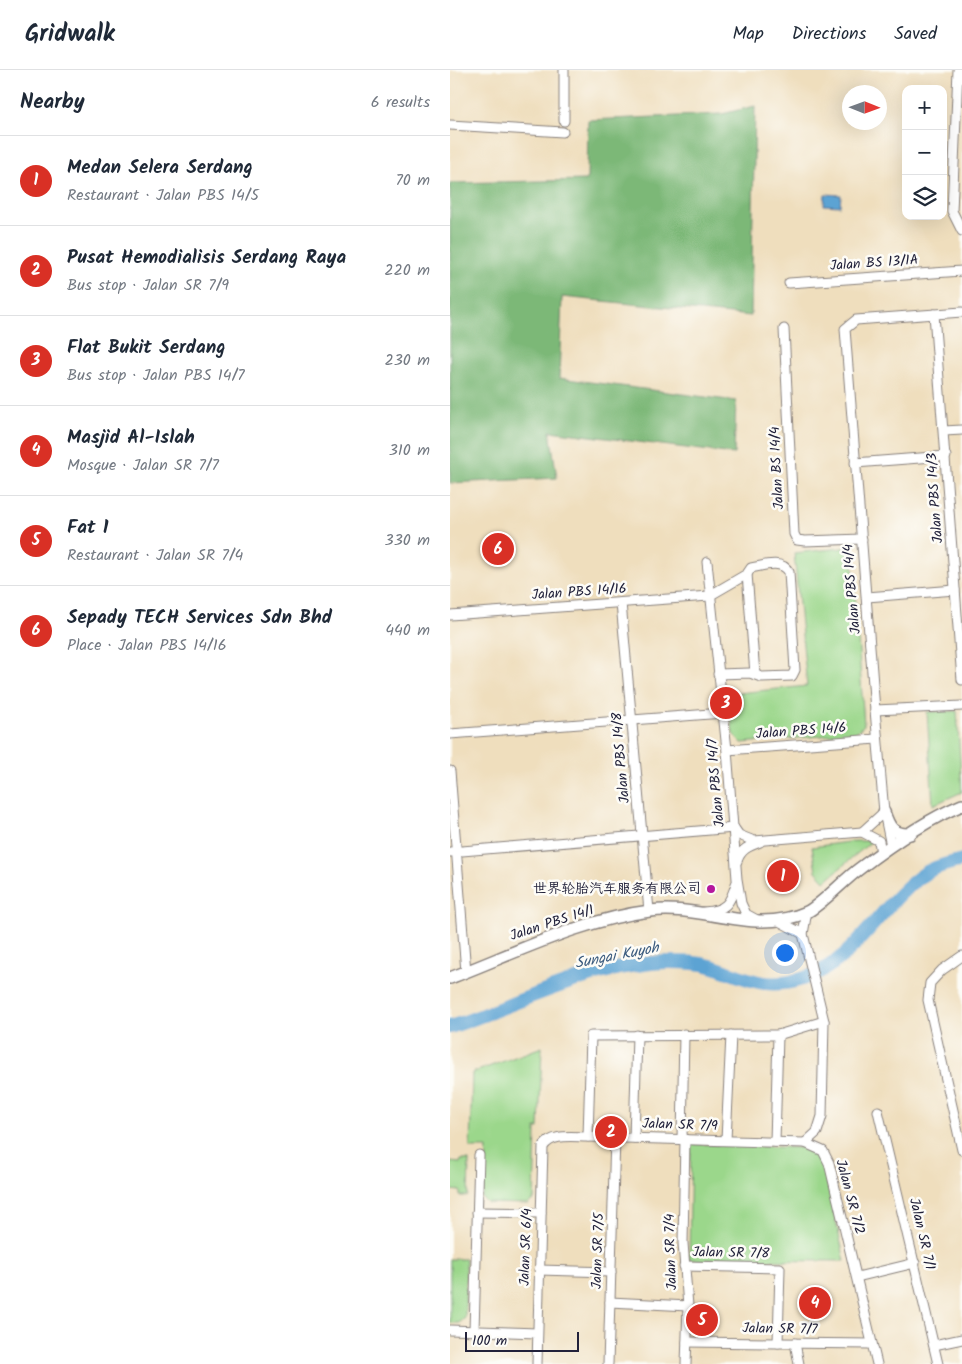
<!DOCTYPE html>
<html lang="en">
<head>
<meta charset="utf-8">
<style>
	:root { --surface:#fff; --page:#f2f2f3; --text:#1f2937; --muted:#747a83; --line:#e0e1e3; --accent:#d93025 }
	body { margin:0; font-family:Kalam,"LXGW WenKai TC",sans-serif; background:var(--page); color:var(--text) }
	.controls { position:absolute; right:15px; top:15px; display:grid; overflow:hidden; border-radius:10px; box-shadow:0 5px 20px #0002 }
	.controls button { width:45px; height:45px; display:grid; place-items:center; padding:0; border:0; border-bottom:1px solid var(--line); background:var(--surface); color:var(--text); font:25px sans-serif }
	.compass { position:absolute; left:392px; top:15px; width:45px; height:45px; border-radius:50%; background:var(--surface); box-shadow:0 5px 20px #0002; rotate:91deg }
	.scale { position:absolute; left:15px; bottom:12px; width:114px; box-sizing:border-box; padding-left:5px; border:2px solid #22223b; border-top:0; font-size:14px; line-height:18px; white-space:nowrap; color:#22223b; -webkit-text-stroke:4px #fdfcf7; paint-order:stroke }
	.you { position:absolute; left:334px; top:882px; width:18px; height:18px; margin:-12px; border:4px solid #fff; border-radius:50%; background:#1a73e8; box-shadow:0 0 0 8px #1a73e833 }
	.badge { display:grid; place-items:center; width:32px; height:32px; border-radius:50%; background:var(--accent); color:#fff; font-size:16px; font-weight:700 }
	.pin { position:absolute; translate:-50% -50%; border:2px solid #fff; box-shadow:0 1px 5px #0006 }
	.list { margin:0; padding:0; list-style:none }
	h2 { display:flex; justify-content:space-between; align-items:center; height:65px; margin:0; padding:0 20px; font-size:21px }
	h2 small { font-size:16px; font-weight:400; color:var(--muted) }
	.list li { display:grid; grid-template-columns:32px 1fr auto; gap:15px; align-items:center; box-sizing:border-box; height:90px; padding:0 20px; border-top:1px solid var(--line) }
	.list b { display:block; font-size:19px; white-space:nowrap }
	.list p { margin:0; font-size:16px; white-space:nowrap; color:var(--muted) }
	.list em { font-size:16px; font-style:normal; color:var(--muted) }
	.icon { flex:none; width:28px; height:28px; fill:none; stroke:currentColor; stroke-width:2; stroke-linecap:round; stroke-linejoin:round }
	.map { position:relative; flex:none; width:512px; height:1294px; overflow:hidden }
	header { display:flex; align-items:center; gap:30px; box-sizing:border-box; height:70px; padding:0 25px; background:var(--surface); border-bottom:1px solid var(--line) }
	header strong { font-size:24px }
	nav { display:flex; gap:28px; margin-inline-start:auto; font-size:18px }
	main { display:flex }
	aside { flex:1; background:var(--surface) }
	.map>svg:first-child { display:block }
</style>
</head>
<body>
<header>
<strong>Gridwalk</strong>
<nav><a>Map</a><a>Directions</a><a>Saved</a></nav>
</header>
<main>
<aside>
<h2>Nearby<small>6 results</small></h2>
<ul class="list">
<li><span class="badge">1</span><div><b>Medan Selera Serdang</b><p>Restaurant · Jalan PBS 14/5</p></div><em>70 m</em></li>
<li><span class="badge">2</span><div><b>Pusat Hemodialisis Serdang Raya</b><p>Bus stop · Jalan SR 7/9</p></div><em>220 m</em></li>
<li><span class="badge">3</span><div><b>Flat Bukit Serdang</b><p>Bus stop · Jalan PBS 14/7</p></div><em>230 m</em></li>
<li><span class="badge">4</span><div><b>Masjid Al-Islah</b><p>Mosque · Jalan SR 7/7</p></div><em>310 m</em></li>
<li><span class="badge">5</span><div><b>Fat 1</b><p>Restaurant · Jalan SR 7/4</p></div><em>330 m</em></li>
<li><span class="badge">6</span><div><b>Sepady TECH Services Sdn Bhd</b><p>Place · Jalan PBS 14/16</p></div><em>440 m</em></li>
</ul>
</aside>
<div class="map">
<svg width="512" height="1294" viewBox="0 0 512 1294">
	<rect width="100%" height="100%" fill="#fdfcf7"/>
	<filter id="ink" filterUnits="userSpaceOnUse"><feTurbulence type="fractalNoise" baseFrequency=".02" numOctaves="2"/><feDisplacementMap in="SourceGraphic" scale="10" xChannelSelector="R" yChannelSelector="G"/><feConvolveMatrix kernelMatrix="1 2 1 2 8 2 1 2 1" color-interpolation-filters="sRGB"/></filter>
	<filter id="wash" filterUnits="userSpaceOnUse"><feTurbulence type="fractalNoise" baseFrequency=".0096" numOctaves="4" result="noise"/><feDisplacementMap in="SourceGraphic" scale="20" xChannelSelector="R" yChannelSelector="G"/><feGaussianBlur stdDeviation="1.12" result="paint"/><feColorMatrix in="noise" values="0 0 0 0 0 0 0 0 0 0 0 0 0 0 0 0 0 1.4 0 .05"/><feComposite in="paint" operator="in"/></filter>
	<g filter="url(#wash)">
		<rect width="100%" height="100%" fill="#efdebd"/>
		<g fill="#9bd78b" stroke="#5e7c63">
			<path d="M402 477 414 655 405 663 292 673 283 664 278 624 357 616 344 483Z"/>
			<path d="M507 641 512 722 483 735 477 642Z"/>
			<path d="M405 771H422L375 811 366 801 362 777Z"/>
			<path d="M92 977 89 1058H86L84 1129 78 1134 37 1133 32 1128 33 1095H36L37 1078H20L22 1003Z"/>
			<path d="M241 1074 357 1078 371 1086 395 1191 239 1190Z"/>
			<path d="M11 1090H19L18 1126H10V1121L0 1120V1092L10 1093Z"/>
			<path d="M0 1189H16L15 1248 9 1253H0Z"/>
		</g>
		<path fill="#7cb877" stroke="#4f6d59" d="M305 36 301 246 112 227 109 308 286 331 284 384 100 361 107 408 0 413V113L137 110 138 50 272 44Z"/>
		<path fill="#5ca3d3" stroke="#3f6287" d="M375 124 391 125 390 136 374 135Z"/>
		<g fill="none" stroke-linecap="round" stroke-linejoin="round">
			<path stroke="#5ca3d3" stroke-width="14" d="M0 957C69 934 146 893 220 892 234 892 247 892 261 896 296 907 313 921 352 909 408 892 430 832 477 802 486 796 501 793 512 790"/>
		</g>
	</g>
	<g filter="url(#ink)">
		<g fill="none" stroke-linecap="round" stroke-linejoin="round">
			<g stroke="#88807c" stroke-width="11">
				<g id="minor">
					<path d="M508 0 502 141 512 161"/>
					<path d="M114 51V0"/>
					<path d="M0 55 113 62"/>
					<path d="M339 213 512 201"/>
					<path d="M484 244 512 610"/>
					<path d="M334 259 344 464 347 470 355 471 412 469"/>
					<path d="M494 361 512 360"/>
					<path d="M405 393 496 386"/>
					<path d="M257 492 277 680 287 809 291 833 296 844 307 850"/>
					<path d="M297 504 305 604"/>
					<path d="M417 527 505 520"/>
					<path d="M171 533 199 841"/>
					<path d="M0 545 259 526 297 504 301 498C313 496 331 489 339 502L345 600 342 606 311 607 300 603 268 604"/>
					<path d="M425 640 512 636"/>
					<path d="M0 664 273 643"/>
					<path d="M277 680 427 669"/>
					<path d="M0 701 16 902"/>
					<path d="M284 758 289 765 304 771 412 762 429 771 431 783"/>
					<path d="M412 762 434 742"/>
					<path d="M441 776 434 742 425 640 395 259 406 250 512 242"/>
					<path d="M0 782 284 758"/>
					<path d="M287 791C291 779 299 776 310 772"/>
					<path d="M254 842C276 840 280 834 286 814"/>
					<path d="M327 850 353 864"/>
					<path d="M512 886 492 900 480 913 478 930 512 1080"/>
					<path d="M428 1041 488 1294"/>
					<path d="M138 1067 141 966 328 965 374 951"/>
					<path d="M184 1068 187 965"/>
					<path d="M232 1069 234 964"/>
					<path d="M235 1069 233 1173 238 1236 236 1294"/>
					<path d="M276 1070 281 965"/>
					<path d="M325 1072 328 965"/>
					<path d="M355 1073 367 1062 372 1046 374 951 353 864 357 841"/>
					<path d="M27 1142 91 1143"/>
					<path d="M234 1196 330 1198 328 1273"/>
					<path d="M89 1200 161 1202"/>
					<path d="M407 1207 465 1193"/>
					<path d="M160 1232 238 1236"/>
					<path d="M0 1260 87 1263"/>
					<path d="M24 1261 29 1085"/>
					<path d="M237 1272 422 1274"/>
					<path d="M345 1273 349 1294"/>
					<path d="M484 1275 512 1269"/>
					<path d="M87 1294 93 1077C102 1063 122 1067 138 1067L355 1073 373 1081 379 1093 427 1294"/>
					<path d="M158 1294 165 1068"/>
				</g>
			</g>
			<g stroke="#88807c" stroke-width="14">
				<g id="tertiary">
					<path d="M434 742C439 757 443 765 460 764"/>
					<path d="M0 908C63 884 133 849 200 841 254 834 303 866 357 842 372 834 394 810 409 799 439 776 478 749 512 735"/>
				</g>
			</g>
			<use href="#minor" stroke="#fff" stroke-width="9"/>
			<use href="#tertiary" stroke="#fff" stroke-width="11"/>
		</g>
	</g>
	<circle fill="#b5179e" stroke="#fdfcf7" stroke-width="2" cx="261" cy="819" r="5"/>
	<g text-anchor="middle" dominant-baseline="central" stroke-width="5" stroke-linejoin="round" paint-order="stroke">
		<g font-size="14" fill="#22223b" stroke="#fdfcf7">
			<text transform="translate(424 193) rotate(-4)">Jalan BS 13/1A</text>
			<text transform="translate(327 398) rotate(-93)">Jalan BS 14/4</text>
			<text transform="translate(485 428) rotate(-94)">Jalan PBS 14/3</text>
			<text transform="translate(402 519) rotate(-95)">Jalan PBS 14/4</text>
			<text transform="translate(129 522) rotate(-4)">Jalan PBS 14/16</text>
			<text transform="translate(351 661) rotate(-4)">Jalan PBS 14/6</text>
			<text transform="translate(171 688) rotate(-95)">Jalan PBS 14/8</text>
			<text transform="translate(266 713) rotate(-95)">Jalan PBS 14/7</text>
			<text transform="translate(102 853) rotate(-18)">Jalan PBS 14/1</text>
			<text transform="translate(230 1055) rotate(2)">Jalan SR 7/9</text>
			<text transform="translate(400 1127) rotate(75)">Jalan SR 7/2</text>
			<text transform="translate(472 1164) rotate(77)">Jalan SR 7/1</text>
			<text transform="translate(76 1177) rotate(-88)">Jalan SR 6/4</text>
			<text transform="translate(148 1181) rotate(-88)">Jalan SR 7/5</text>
			<text transform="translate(221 1182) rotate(-92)">Jalan SR 7/4</text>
			<text transform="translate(281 1183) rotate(1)">Jalan SR 7/8</text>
			<text transform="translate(330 1259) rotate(1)">Jalan SR 7/7</text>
		</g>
		<g font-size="14" fill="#22223b" stroke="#fdfcf7" text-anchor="end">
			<text x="251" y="819">世界轮胎汽车服务有限公司</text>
		</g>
		<g font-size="15" font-style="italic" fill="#3c5c7f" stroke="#fdfcf7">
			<text transform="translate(167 886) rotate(-11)">Sungai Kuyoh</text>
		</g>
	</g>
</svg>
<div class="controls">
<button>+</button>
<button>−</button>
<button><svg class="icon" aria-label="layers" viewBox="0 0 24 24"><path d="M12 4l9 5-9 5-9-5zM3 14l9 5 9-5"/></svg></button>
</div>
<svg class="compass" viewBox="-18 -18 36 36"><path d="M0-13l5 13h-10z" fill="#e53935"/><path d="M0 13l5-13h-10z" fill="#747a83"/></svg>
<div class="scale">100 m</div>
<div class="you"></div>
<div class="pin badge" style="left:333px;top:806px">1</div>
<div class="pin badge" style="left:161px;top:1062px">2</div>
<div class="pin badge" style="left:276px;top:633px">3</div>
<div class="pin badge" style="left:365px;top:1233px">4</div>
<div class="pin badge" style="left:252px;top:1250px">5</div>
<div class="pin badge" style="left:48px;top:479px">6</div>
</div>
</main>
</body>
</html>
